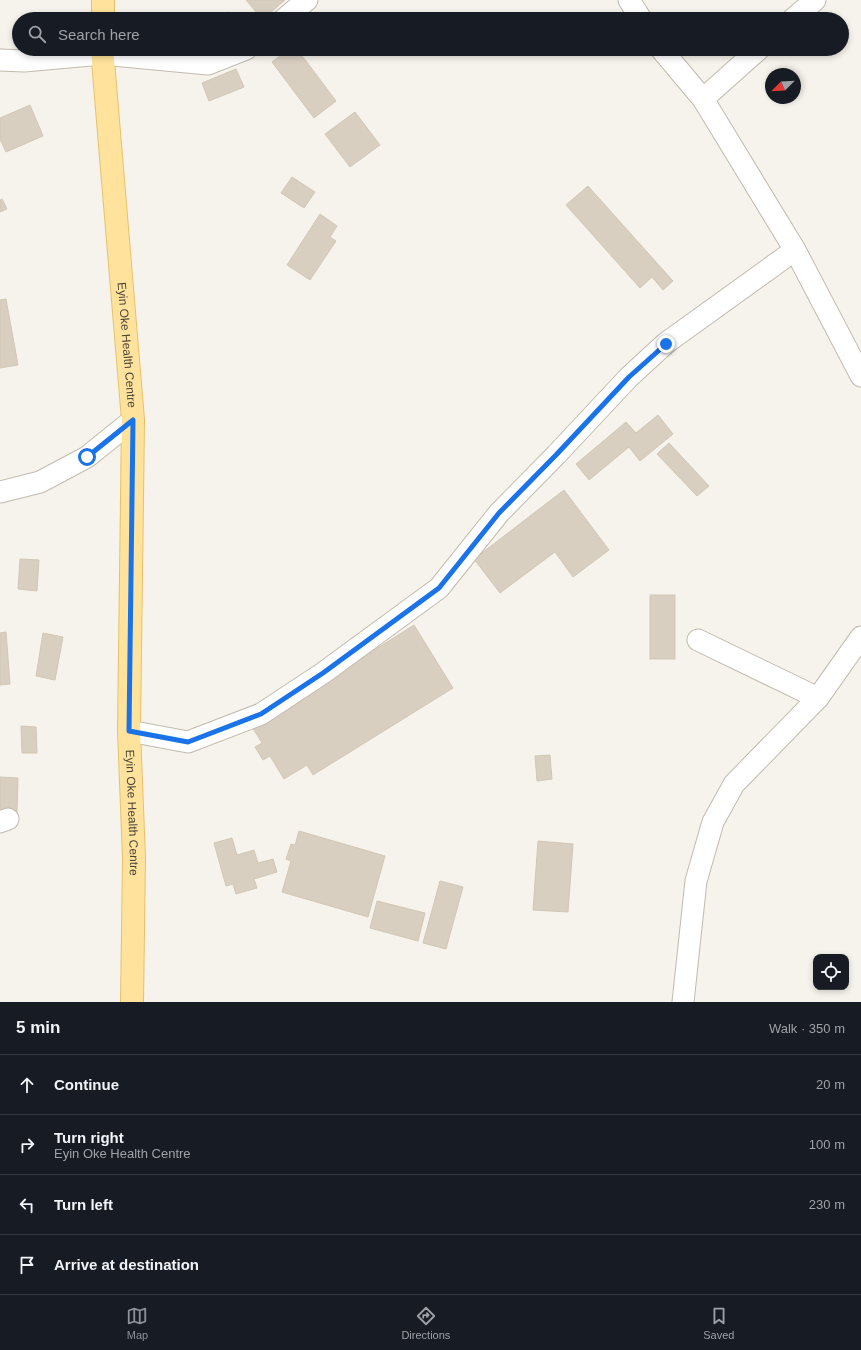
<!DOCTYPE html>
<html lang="en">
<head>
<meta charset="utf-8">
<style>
	:root { --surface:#171b24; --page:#242831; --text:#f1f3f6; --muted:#9ea1a6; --line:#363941; --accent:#8c9099 }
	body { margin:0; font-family:Helvetica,sans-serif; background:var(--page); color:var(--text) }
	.controls { position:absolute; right:12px; bottom:12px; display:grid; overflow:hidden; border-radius:8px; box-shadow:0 2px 6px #0003 }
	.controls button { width:36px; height:36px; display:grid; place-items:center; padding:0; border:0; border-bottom:1px solid var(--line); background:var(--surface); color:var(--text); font:20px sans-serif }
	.compass { position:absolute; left:765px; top:68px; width:36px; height:36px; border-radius:50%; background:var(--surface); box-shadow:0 2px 6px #0003; rotate:246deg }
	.stop { position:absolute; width:12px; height:12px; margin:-9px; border:3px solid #1a73e8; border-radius:50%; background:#fff }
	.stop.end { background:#1a73e8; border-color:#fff; box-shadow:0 1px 4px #0008 }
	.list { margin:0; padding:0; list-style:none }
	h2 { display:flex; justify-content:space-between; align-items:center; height:52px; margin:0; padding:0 16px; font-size:17px }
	h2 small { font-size:13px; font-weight:400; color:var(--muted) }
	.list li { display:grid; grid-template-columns:26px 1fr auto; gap:12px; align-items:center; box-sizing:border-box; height:60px; padding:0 16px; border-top:1px solid var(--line) }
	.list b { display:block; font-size:15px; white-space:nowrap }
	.list p { margin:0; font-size:13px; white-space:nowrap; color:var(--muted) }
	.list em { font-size:13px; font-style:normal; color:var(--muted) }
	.icon { flex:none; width:22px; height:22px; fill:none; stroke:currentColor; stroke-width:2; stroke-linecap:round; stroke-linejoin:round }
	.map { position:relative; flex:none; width:861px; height:1002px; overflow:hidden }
	.search { position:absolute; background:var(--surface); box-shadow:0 2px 6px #0003; left:12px; right:12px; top:12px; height:44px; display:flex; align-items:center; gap:10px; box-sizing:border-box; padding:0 14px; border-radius:22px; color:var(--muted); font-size:15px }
	.sheet { height:292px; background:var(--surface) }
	nav { display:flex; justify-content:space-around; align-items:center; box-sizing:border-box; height:56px; border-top:1px solid var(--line); background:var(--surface); font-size:11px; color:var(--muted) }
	nav a { display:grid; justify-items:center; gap:2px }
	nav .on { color:var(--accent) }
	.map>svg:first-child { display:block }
</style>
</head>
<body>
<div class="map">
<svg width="861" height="1002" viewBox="0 0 861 1002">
	<rect width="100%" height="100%" fill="#f6f3ec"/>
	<g fill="#d8cfc1" stroke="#d3c7b4">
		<path d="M246 0H285L263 19H262Z"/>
		<path d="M228 12 230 19H209Z"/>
		<path d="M289 49H297L336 101 314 118 272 62Z"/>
		<path d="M236 69 244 87 209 101 202 83Z"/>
		<path d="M30 105 43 136 6 152 0 139V118Z"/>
		<path d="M355 112 380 145 350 167 325 134Z"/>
		<path d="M292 177 315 192 304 208 281 193Z"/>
		<path d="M588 186 673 281 663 290 652 277 640 288 566 205Z"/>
		<path d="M2 199 7 209 0 212V200Z"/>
		<path d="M320 214 337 226 330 237 336 241 310 280 287 265Z"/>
		<path d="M6 299 18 365 0 368V300Z"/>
		<path d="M658 415 673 434 640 461 629 447 589 480 576 464 626 422 636 433Z"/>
		<path d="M669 443 709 486 697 496 657 454Z"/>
		<path d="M564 490 609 550 573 577 555 552 500 593 474 559Z"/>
		<path d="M20 559 39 560 37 591 18 589Z"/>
		<rect x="650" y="595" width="25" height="64"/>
		<path d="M414 625 453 688 313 775 307 765 284 779 270 756 263 760 255 747 262 743 252 727Z"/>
		<path d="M6 632 10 684 0 685V633Z"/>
		<path d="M43 633 63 637 55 680 36 676Z"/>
		<path d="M21 726 36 727 37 753H22Z"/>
		<path d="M550 755 552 779 537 781 535 756Z"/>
		<path d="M0 777 18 778 17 812H0Z"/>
		<path d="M299 831 385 856 368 917 282 892 291 861 286 859 291 844 295 845Z"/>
		<path d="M232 838 237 855 254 850 258 863 273 859 277 872 254 879 257 888 236 894 233 884 226 886 214 843Z"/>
		<path d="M538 841 573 844 568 912 533 910Z"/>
		<path d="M440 881 463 887 446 949 423 943Z"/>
		<path d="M377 901 425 913 418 941 370 928Z"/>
	</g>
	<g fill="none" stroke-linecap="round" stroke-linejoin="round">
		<g stroke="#c2bbae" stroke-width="23">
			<g id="minor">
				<path d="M629 0 641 19"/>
				<path d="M284 19 307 0"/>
				<path d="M793 19 815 0"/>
				<path d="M661 49 703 99 795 250 861 376"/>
				<path d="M0 60 24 61 102 54 208 64 246 49"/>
				<path d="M703 99 759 49"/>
				<path d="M0 492 40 482 87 457 133 420"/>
				<path d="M698 640 818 698"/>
				<path d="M129 731 188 742 261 714 323 673 439 588 499 513 556 455 629 377 666 343 795 250"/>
				<path d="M0 822 8 819"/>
				<path d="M683 1002 696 881 713 822 734 784 818 698 861 637"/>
			</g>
		</g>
		<g stroke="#e6c16a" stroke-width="24">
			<g id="primary">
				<path d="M103 19V0"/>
				<path id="s1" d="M102 49 133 420 129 731 134 858 132 1002"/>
			</g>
		</g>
		<use href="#minor" stroke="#fff" stroke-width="21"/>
		<use href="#primary" stroke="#ffe39c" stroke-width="22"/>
	</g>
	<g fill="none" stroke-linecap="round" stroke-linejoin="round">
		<path stroke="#1a73e8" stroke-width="5" d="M87 457 133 420 129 731 188 742 261 714 323 673 439 588 499 513 556 455 629 377 666 344"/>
	</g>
	<g text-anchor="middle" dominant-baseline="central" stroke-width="4" stroke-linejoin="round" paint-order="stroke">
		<g font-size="12" fill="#4b4439" stroke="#fff">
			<text stroke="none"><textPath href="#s1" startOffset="297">Eyin Oke Health Centre</textPath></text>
			<text stroke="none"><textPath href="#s1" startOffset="765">Eyin Oke Health Centre</textPath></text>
		</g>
	</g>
</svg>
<div class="controls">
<button><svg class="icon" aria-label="locate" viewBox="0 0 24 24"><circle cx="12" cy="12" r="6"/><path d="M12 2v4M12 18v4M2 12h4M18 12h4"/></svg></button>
</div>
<svg class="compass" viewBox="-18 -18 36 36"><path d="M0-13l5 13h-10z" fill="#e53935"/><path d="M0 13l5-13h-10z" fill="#9ea1a6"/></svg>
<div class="stop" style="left:87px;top:457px"></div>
<div class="stop end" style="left:666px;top:344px"></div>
<div class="search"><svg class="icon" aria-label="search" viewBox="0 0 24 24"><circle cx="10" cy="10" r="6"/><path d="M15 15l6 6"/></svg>Search here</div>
</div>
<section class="sheet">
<h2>5 min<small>Walk · 350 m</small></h2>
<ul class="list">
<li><svg class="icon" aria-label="ahead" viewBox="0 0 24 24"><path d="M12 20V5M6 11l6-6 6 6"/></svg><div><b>Continue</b></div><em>20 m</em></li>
<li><svg class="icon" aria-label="right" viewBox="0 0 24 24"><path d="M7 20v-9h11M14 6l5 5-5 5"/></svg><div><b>Turn right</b><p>Eyin Oke Health Centre</p></div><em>100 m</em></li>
<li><svg class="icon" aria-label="left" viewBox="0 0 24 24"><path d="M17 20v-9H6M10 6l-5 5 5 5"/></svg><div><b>Turn left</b></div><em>230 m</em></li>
<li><svg class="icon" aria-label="arrive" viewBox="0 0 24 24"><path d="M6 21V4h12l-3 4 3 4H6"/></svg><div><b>Arrive at destination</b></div></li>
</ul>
</section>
<nav>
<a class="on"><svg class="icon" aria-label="map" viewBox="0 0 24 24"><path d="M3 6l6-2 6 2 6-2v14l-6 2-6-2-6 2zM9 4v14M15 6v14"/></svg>Map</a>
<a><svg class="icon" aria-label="directions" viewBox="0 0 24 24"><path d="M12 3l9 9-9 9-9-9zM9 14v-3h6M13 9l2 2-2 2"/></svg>Directions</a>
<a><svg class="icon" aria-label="saved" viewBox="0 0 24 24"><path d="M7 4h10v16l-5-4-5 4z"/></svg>Saved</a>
</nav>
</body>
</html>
